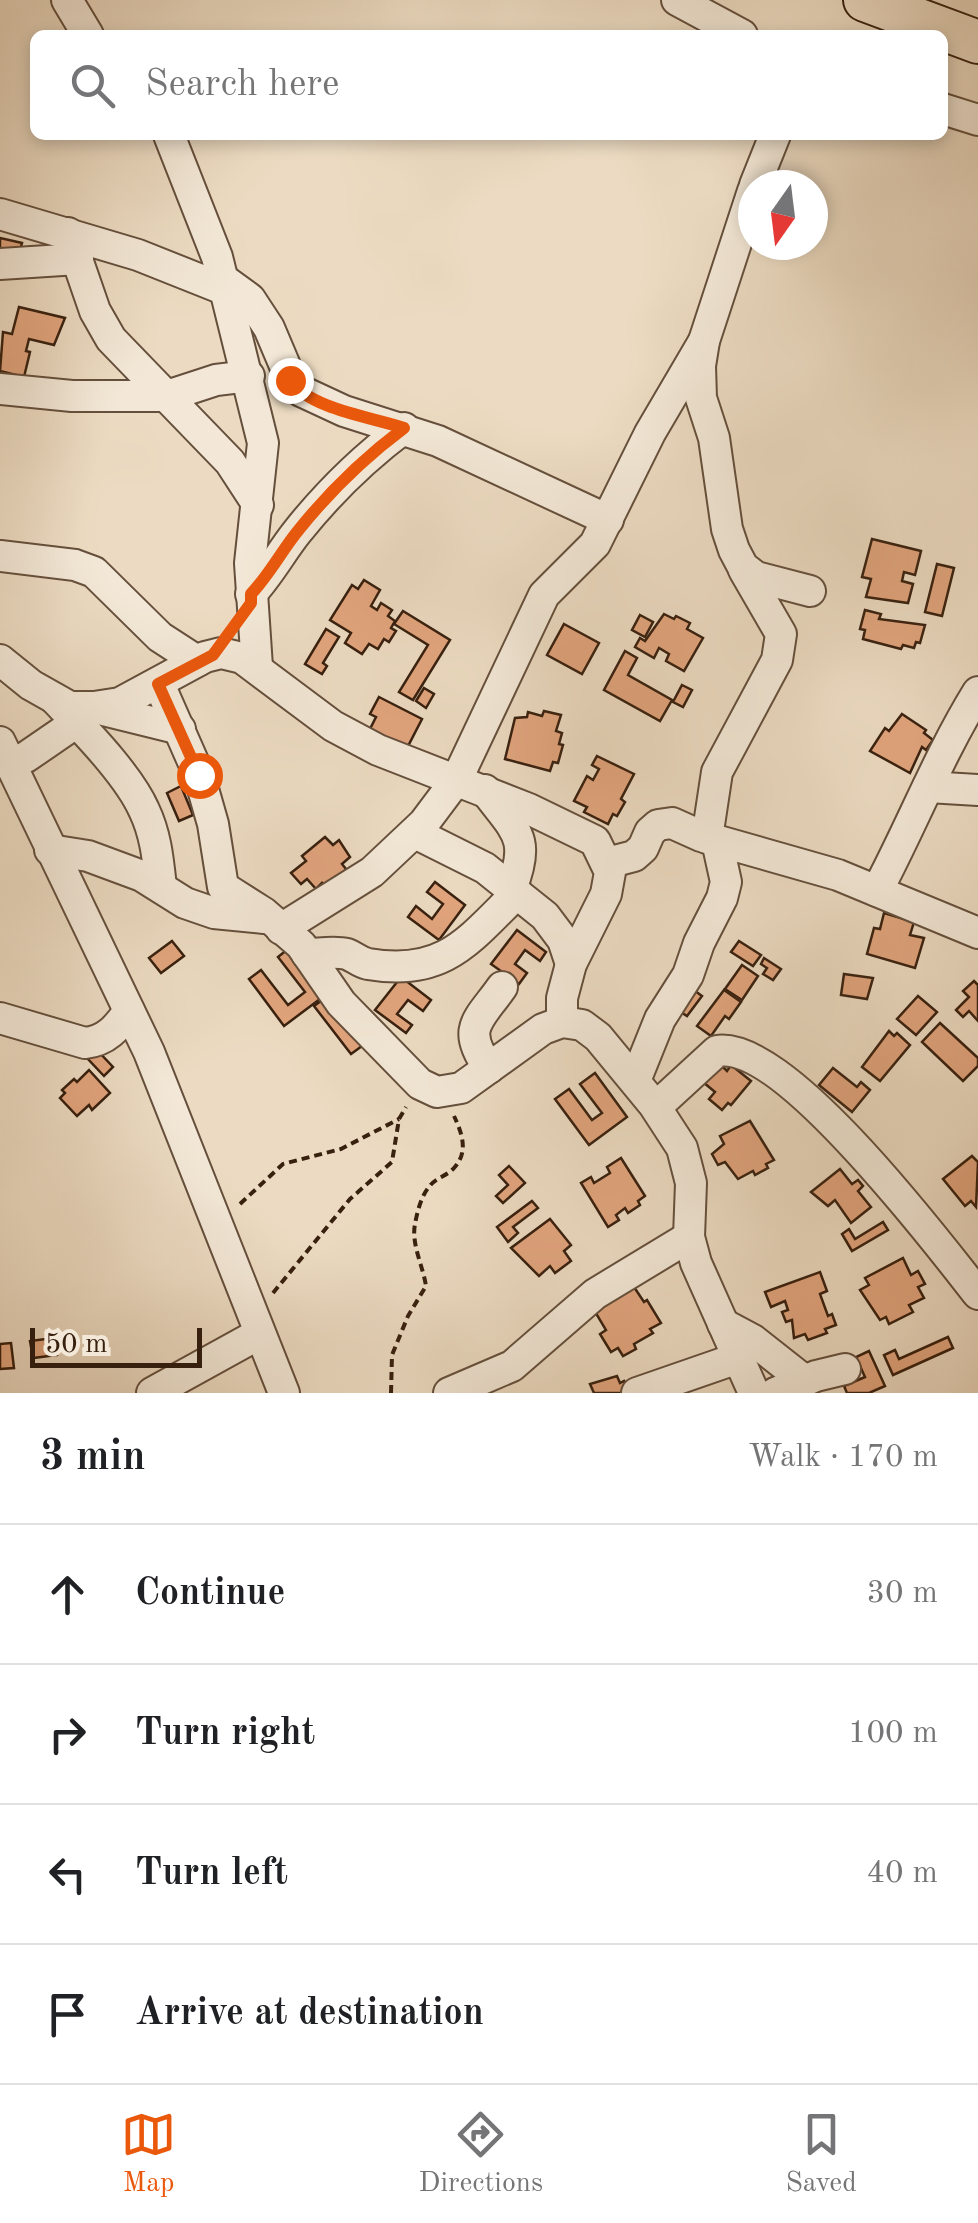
<!DOCTYPE html>
<html lang="en">
<head>
<meta charset="utf-8">
<style>
	:root { --surface:#fff; --page:#f6f6f6; --text:#202124; --muted:#757577; --line:#e0e0e0; --accent:#ea580c }
	body { margin:0; font-family:"Old Standard TT",serif; background:var(--page); color:var(--text) }
	.compass { position:absolute; left:738px; top:170px; width:90px; height:90px; border-radius:50%; background:var(--surface); box-shadow:0 5px 15px #0003; rotate:194deg }
	.scale { position:absolute; left:30px; bottom:25px; width:172px; box-sizing:border-box; padding-left:10px; border:5px solid #38200f; border-top:0; font-size:28px; line-height:35px; white-space:nowrap; color:#38200f; -webkit-text-stroke:8px #f3e8d7; paint-order:stroke }
	.stop { position:absolute; width:30px; height:30px; margin:-22px; border:8px solid #ea580c; border-radius:50%; background:#fff }
	.stop.end { background:#ea580c; border-color:#fff; box-shadow:0 2px 10px #0008 }
	.list { margin:0; padding:0; list-style:none }
	h2 { display:flex; justify-content:space-between; align-items:center; height:130px; margin:0; padding:0 40px; font-size:42px }
	h2 small { font-size:32px; font-weight:400; color:var(--muted) }
	.list li { display:grid; grid-template-columns:65px 1fr auto; gap:30px; align-items:center; box-sizing:border-box; height:140px; padding:0 40px; border-top:2px solid var(--line) }
	.list b { display:block; font-size:38px; white-space:nowrap }
	.list em { font-size:32px; font-style:normal; color:var(--muted) }
	.icon { flex:none; width:55px; height:55px; fill:none; stroke:currentColor; stroke-width:2; stroke-linecap:round; stroke-linejoin:round }
	.map { position:relative; flex:none; width:978px; height:1393px; overflow:hidden }
	.search { position:absolute; background:var(--surface); box-shadow:0 5px 15px #0003; left:30px; right:30px; top:30px; height:110px; display:flex; align-items:center; gap:25px; box-sizing:border-box; padding:0 35px; border-radius:15px; color:var(--muted); font-size:38px }
	.sheet { height:690px; background:var(--surface) }
	nav { display:flex; justify-content:space-around; align-items:center; box-sizing:border-box; height:140px; border-top:2px solid var(--line); background:var(--surface); font-size:28px; color:var(--muted) }
	nav a { display:grid; justify-items:center; gap:5px }
	nav .on { color:var(--accent) }
	.map>svg:first-child { display:block }
</style>
</head>
<body>
<div class="map">
<svg width="978" height="1393" viewBox="0 0 978 1393">
	<rect width="100%" height="100%" fill="#ecdbc2"/>
	<filter id="stains"><feTurbulence type="fractalNoise" baseFrequency=".002" numOctaves="4"/><feColorMatrix values="0 0 0 0 .2 0 0 0 0 .09 0 0 0 0 .02 0 0 0 .5 -.17"/></filter>
	<radialGradient id="worn" r=".72"><stop offset=".6" stop-color="#630" stop-opacity="0"/><stop offset="1" stop-color="#630" stop-opacity=".3"/></radialGradient>
	<g fill="#e2a57e" stroke="#38200f" stroke-width="2.5">
		<path d="M0 238 22 243 19 254 0 259Z"/>
		<path d="M19 307 65 318 54 345 29 339 26 351 30 352 24 377 0 371 3 332 12 334Z"/>
		<path d="M872 539 921 551 915 575 904 572 902 581 913 584 908 603 866 597 871 579 862 577Z"/>
		<path d="M937 564 954 568 942 616 925 612Z"/>
		<path d="M364 580 380 590 371 606 377 610 381 603 392 610 388 616 395 621 391 628 396 631 389 642 384 639 378 649 369 644 362 654 345 643 351 633 330 620 352 585 358 589Z"/>
		<path d="M865 610 881 614 879 619 925 625 920 643 916 642 914 648 903 645 901 649 863 639 865 630 860 629Z"/>
		<path d="M403 611 450 640 413 700 399 692 428 645 394 624Z"/>
		<path d="M664 614 674 619 676 616 690 623 687 629 703 638 684 671 666 661 669 654 659 648 654 658 635 647 640 638 645 641Z"/>
		<path d="M640 615 653 622 645 637 632 630Z"/>
		<path d="M564 624 599 643 582 674 547 655Z"/>
		<path d="M326 629 339 637 323 663 327 666 322 674 305 664Z"/>
		<path d="M625 651 637 658 628 675 672 700 660 721 604 690Z"/>
		<path d="M682 685 692 690 683 707 673 702Z"/>
		<path d="M424 688 434 694 426 708 416 701Z"/>
		<path d="M379 697 422 719 406 750 369 731 376 717 370 714Z"/>
		<path d="M544 711 561 715 556 731 562 733 559 744 563 745 558 763 553 762 550 771 505 759 515 718 527 717 528 712 542 716Z"/>
		<path d="M902 714 926 730 924 733 933 740 926 750 922 747 910 773 870 751 885 728 889 731Z"/>
		<path d="M597 756 634 774 621 799 625 802 617 816 613 814 608 824 584 812 587 807 574 801 587 776 593 780 599 769 592 765Z"/>
		<path d="M181 786 193 815 179 821 167 793Z"/>
		<path d="M325 837 333 845 339 840 350 857 342 864 350 874 329 892 322 883 316 889 307 879 301 884 291 873 306 861 302 856Z"/>
		<path d="M435 882 465 905 439 940 408 917 416 906 432 919 443 904 427 892Z"/>
		<path d="M884 913 914 922 910 935 924 938 915 968 867 954 874 928 880 929Z"/>
		<path d="M517 930 546 952 540 961 525 950 515 964 527 973 519 984 491 964Z"/>
		<path d="M172 941 184 956 161 973 149 958Z"/>
		<path d="M739 941 761 955 753 966 731 952Z"/>
		<path d="M288 949 324 996 284 1026 249 979 261 970 288 1005 305 992 278 957Z"/>
		<path d="M764 958 781 969 773 980 763 974 767 968 761 964Z"/>
		<path d="M742 965 758 976 742 1000 725 989Z"/>
		<path d="M844 974 873 978 867 999 841 995Z"/>
		<path d="M401 977 431 1000 423 1011 408 1000 397 1014 412 1025 406 1033 375 1010Z"/>
		<path d="M974 981 978 985V1021L969 1011 963 1017 956 1010 969 997 963 991Z"/>
		<path d="M691 988 702 996 687 1016 676 1009Z"/>
		<path d="M724 990 741 1002 729 1019 725 1016 711 1036 697 1026Z"/>
		<path d="M918 996 937 1012 916 1035 897 1019Z"/>
		<path d="M325 998 362 1046 351 1054 314 1006Z"/>
		<path d="M940 1023 978 1058V1066L963 1081 922 1042Z"/>
		<path d="M889 1031 894 1036 897 1033 910 1045 880 1081 862 1067Z"/>
		<path d="M96 1049 113 1067 104 1076 87 1058Z"/>
		<path d="M719 1063 727 1071 731 1065 751 1081 731 1105 728 1103 722 1110 709 1099 715 1092 703 1082Z"/>
		<path d="M833 1068 857 1087 861 1082 870 1090 852 1112 819 1085Z"/>
		<path d="M89 1070 110 1093 92 1110 89 1105 77 1116 60 1098 65 1093 62 1090 74 1079 77 1082Z"/>
		<path d="M595 1073 627 1117 589 1145 555 1099 569 1089 592 1120 602 1113 580 1084Z"/>
		<path d="M750 1121 774 1160 766 1164 768 1168 755 1175 753 1171 738 1179 725 1162 718 1165 712 1154 724 1144 720 1136Z"/>
		<path d="M972 1156 978 1162 976 1207 971 1201 965 1206 943 1179Z"/>
		<path d="M621 1158 645 1196 638 1201 640 1205 628 1213 625 1208 616 1215 619 1220 608 1227 581 1183 591 1177 594 1183 610 1173 607 1167Z"/>
		<path d="M509 1166 525 1183 503 1203 496 1196 508 1185 499 1175Z"/>
		<path d="M840 1169 852 1184 858 1180 863 1186 858 1191 871 1207 851 1223 835 1200 828 1206 811 1192Z"/>
		<path d="M532 1201 538 1208 513 1227 518 1233 508 1242 497 1227Z"/>
		<path d="M550 1219 571 1245 564 1251 571 1261 555 1273 550 1266 539 1276 511 1248Z"/>
		<path d="M883 1222 888 1230 852 1251 842 1234 849 1229 855 1239Z"/>
		<path d="M903 1258 911 1275 918 1271 925 1284 918 1287 924 1298 909 1305 913 1312 889 1324 886 1317 880 1320 860 1290 869 1285 865 1278Z"/>
		<path d="M820 1272 827 1291 820 1294 828 1316 832 1314 836 1325 825 1329 827 1333 808 1340 805 1334 794 1338 792 1320 786 1322 782 1312 788 1310 785 1301 771 1307 765 1292Z"/>
		<path d="M634 1287 644 1302 647 1300 661 1323 650 1329 653 1333 634 1344 636 1349 623 1356 618 1348 611 1352 600 1334 606 1330 594 1310Z"/>
		<path d="M948 1337 953 1348 893 1375 884 1355 895 1350 899 1359Z"/>
		<path d="M54 1338 57 1355 33 1358 30 1341Z"/>
		<path d="M11 1343 14 1368 0 1369V1344Z"/>
		<path d="M869 1351 885 1386 869 1393H847L844 1386 865 1377 856 1357Z"/>
		<path d="M617 1376 620 1383 624 1381 630 1393H594L590 1384Z"/>
	</g>
	<g fill="none" stroke-linecap="round" stroke-linejoin="round">
		<g stroke="#654f3c" stroke-width="34">
			<g id="minor">
				<path d="M67 0 88 35"/>
				<path d="M677 0 742 35"/>
				<path d="M943 109 978 120"/>
				<path d="M169 135 217 257 263 443 250 563 257 667"/>
				<path d="M755 185 775 135"/>
				<path d="M753 191 704 341 700 366 701 398 714 438 727 529 734 550 743 567 756 577 810 591"/>
				<path d="M0 214 138 255 226 290"/>
				<path d="M68 233 95 311 111 339 230 462 258 505"/>
				<path d="M0 264 78 259"/>
				<path d="M224 280 250 299 269 328 291 380 301 391 344 411 438 441 608 520"/>
				<path d="M0 389 72 396H167L216 380 249 376"/>
				<path d="M0 556 75 565 94 572 160 637 197 661"/>
				<path d="M251 594C269 575 281 552 297 532 328 493 364 458 404 428"/>
				<path d="M0 660 31 685 70 707H94L120 703 205 657 221 653 242 658 333 726 378 750 529 809 595 841 610 872 606 894 571 964 562 998V1022"/>
				<path d="M159 684 199 775 213 824 223 887 264 913 301 945 341 1003 420 1084 437 1092 461 1088 543 1029 562 1022 582 1025 598 1037 654 1105 682 1148 691 1183 689 1237 696 1263 754 1393"/>
				<path d="M55 699C83 729 128 774 144 810 156 835 158 860 161 887"/>
				<path d="M95 708 180 729"/>
				<path d="M0 742 149 1052 284 1393"/>
				<path d="M9 764 26 757 77 722"/>
				<path d="M928 787 978 790"/>
				<path d="M485 790C515 831 532 837 511 889"/>
				<path d="M415 833 485 868 545 916 563 940 571 964"/>
				<path d="M707 838 717 772 777 660 781 634 744 570"/>
				<path d="M50 850 88 856 142 876 185 903 214 913 264 918"/>
				<path d="M607 863 634 856 643 848 650 832 658 825 672 823 701 836 838 875 978 933"/>
				<path d="M877 891C912 825 939 755 978 692"/>
				<path d="M281 929 372 872 424 823 457 779 544 595 595 544 650 433 704 341"/>
				<path d="M307 954C318 954 335 951 347 954 355 957 359 962 368 964 444 977 468 941 517 893"/>
				<path d="M0 1018 85 1043C106 1041 117 1028 129 1011"/>
				<path d="M489 1068C460 1028 479 1020 502 987"/>
				<path d="M635 1081 660 1019 688 975 699 943 722 898 726 882 717 841"/>
				<path d="M656 1107 717 1051C784 1040 937 1242 978 1294"/>
				<path d="M723 1324 753 1340 805 1381"/>
				<path d="M152 1393 259 1334"/>
				<path d="M449 1393 512 1366 595 1294 689 1237"/>
				<path d="M637 1393 738 1358"/>
				<path d="M775 1393 816 1376 845 1369"/>
			</g>
		</g>
		<g stroke="#38200f" stroke-width="46">
			<path id="highway" d="M865 0 978 42"/>
		</g>
		<g stroke="#38200f" stroke-width="4" stroke-dasharray="8 5" stroke-linecap="butt">
			<path d="M240 1204 283 1164 341 1149 399 1119"/>
			<path d="M273 1293 350 1199 392 1162 399 1119 406 1107"/>
			<path d="M391 1393 392 1355 408 1316 426 1286C423 1266 411 1244 415 1224 417 1213 421 1196 429 1187 435 1178 447 1176 454 1168 469 1152 462 1133 454 1116"/>
		</g>
		<use href="#minor" stroke="#f3e8d7" stroke-width="30"/>
		<use href="#highway" stroke="#ecdbc2" stroke-width="42"/>
	</g>
	<g fill="none" stroke-linecap="round" stroke-linejoin="round">
		<path stroke="#ea580c" stroke-width="12" d="M199 775 158 684 213 655 251 603V594C269 575 281 552 297 532 328 493 364 458 404 428 371 417 310 409 290 380"/>
	</g>
	<rect width="100%" height="100%" filter="url(#stains)"/>
	<rect width="100%" height="100%" fill="url(#worn)"/>
</svg>
<svg class="compass" viewBox="-18 -18 36 36"><path d="M0-13l5 13h-10z" fill="#e53935"/><path d="M0 13l5-13h-10z" fill="#757577"/></svg>
<div class="scale">50 m</div>
<div class="stop" style="left:199px;top:775px"></div>
<div class="stop end" style="left:290px;top:380px"></div>
<div class="search"><svg class="icon" aria-label="search" viewBox="0 0 24 24"><circle cx="10" cy="10" r="6"/><path d="M15 15l6 6"/></svg>Search here</div>
</div>
<section class="sheet">
<h2>3 min<small>Walk · 170 m</small></h2>
<ul class="list">
<li><svg class="icon" aria-label="ahead" viewBox="0 0 24 24"><path d="M12 20V5M6 11l6-6 6 6"/></svg><div><b>Continue</b></div><em>30 m</em></li>
<li><svg class="icon" aria-label="right" viewBox="0 0 24 24"><path d="M7 20v-9h11M14 6l5 5-5 5"/></svg><div><b>Turn right</b></div><em>100 m</em></li>
<li><svg class="icon" aria-label="left" viewBox="0 0 24 24"><path d="M17 20v-9H6M10 6l-5 5 5 5"/></svg><div><b>Turn left</b></div><em>40 m</em></li>
<li><svg class="icon" aria-label="arrive" viewBox="0 0 24 24"><path d="M6 21V4h12l-3 4 3 4H6"/></svg><div><b>Arrive at destination</b></div></li>
</ul>
</section>
<nav>
<a class="on"><svg class="icon" aria-label="map" viewBox="0 0 24 24"><path d="M3 6l6-2 6 2 6-2v14l-6 2-6-2-6 2zM9 4v14M15 6v14"/></svg>Map</a>
<a><svg class="icon" aria-label="directions" viewBox="0 0 24 24"><path d="M12 3l9 9-9 9-9-9zM9 14v-3h6M13 9l2 2-2 2"/></svg>Directions</a>
<a><svg class="icon" aria-label="saved" viewBox="0 0 24 24"><path d="M7 4h10v16l-5-4-5 4z"/></svg>Saved</a>
</nav>
</body>
</html>
